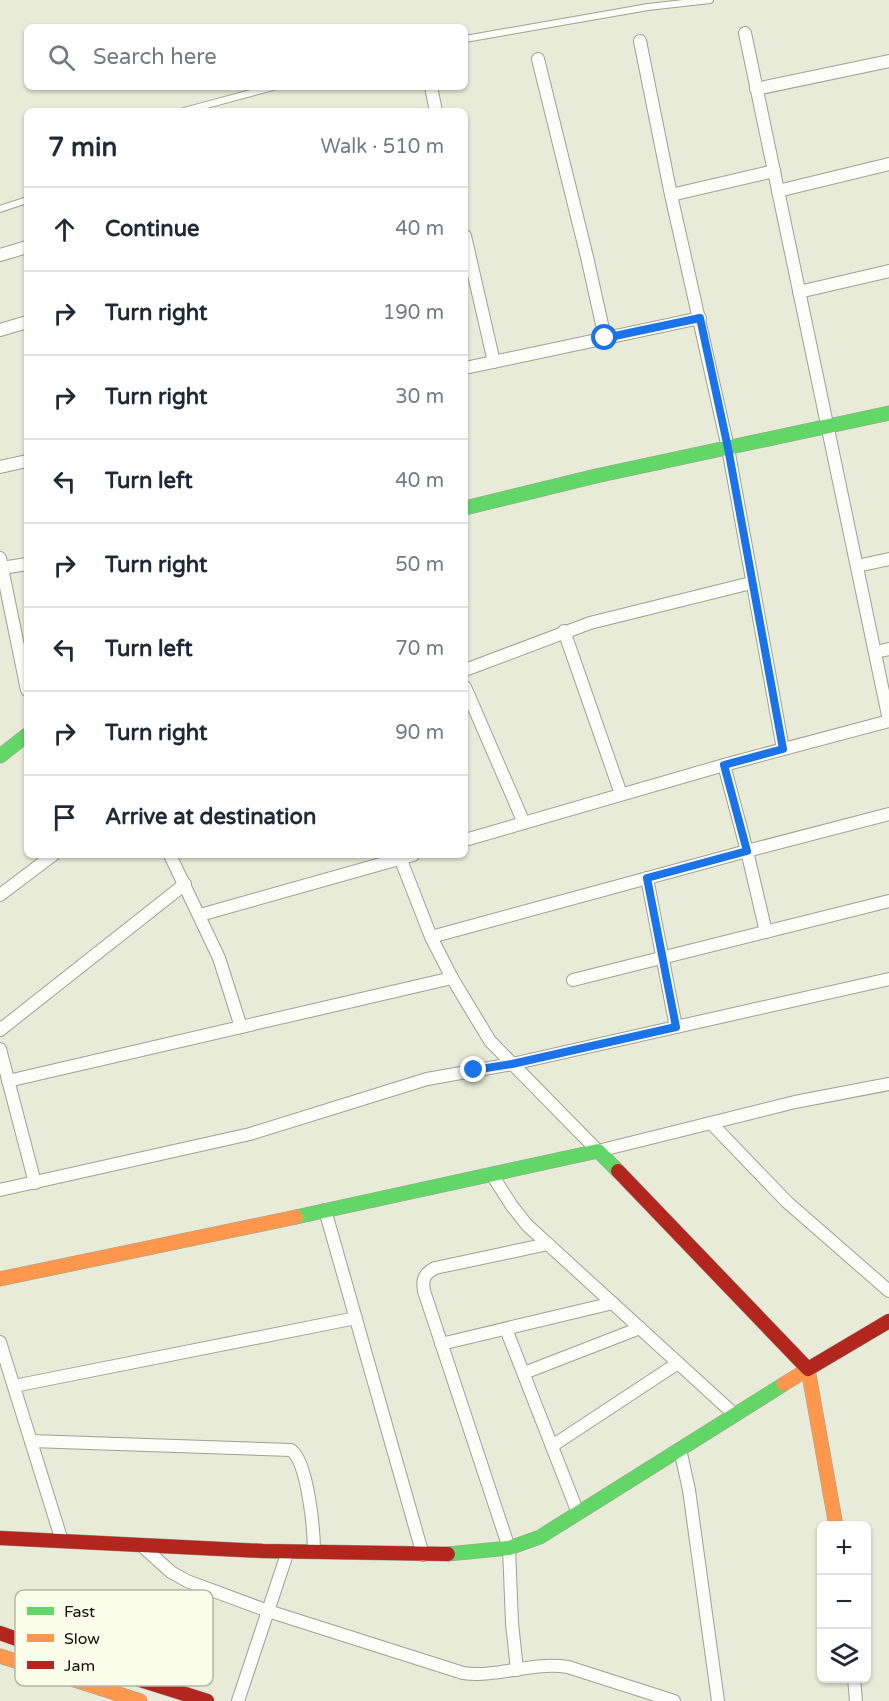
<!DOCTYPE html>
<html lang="en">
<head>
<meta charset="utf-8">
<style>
	:root { --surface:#fff; --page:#f6f6f7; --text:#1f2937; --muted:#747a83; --line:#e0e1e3 }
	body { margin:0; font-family:"Varela Round",sans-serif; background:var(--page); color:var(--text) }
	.controls { position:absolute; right:18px; bottom:18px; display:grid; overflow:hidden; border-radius:9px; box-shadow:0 2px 4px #0004 }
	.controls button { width:54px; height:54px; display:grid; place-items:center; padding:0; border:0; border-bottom:2px solid var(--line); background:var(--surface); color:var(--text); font:30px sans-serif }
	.stop { position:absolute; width:18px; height:18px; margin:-14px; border:4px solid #1a73e8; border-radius:50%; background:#fff }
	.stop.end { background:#1a73e8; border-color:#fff; box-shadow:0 2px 6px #0008 }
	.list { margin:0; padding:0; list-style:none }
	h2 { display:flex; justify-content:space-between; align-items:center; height:78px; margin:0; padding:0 24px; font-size:26px }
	h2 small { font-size:20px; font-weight:400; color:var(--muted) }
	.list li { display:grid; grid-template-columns:39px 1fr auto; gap:18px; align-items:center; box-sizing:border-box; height:84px; padding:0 24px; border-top:2px solid var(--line) }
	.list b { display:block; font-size:22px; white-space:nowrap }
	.list em { font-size:20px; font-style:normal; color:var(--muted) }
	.icon { flex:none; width:33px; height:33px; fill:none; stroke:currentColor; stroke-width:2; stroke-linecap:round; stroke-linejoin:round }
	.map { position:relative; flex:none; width:889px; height:1701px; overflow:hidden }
	.search { position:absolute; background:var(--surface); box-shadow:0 2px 4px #0004; left:24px; top:24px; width:444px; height:66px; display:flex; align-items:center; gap:15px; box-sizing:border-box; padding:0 21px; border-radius:9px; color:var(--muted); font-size:22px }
	.panel { position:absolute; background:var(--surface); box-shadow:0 2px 4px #0004; left:24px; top:108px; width:444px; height:750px; border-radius:9px }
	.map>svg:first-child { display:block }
</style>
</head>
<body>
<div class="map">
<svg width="889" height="1701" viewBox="0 0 889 1701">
	<rect width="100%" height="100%" fill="#e8ebd8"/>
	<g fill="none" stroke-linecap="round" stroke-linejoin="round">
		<g stroke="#9fa193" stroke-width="8">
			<g id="lane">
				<path d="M465 39 648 7 710 0"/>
				<path d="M184 111 273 87"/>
				<path d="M0 209 27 200"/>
			</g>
		</g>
		<g stroke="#9fa193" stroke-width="14">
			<g id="street">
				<path d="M745 33 889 720"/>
				<path d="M640 41 671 195 728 448 783 749"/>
				<path d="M538 59 587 257 605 338"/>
				<path d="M431 87 436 111"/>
				<path d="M756 89 889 61"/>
				<path d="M778 191 889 164"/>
				<path d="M671 195 774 171"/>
				<path d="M465 236 494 362"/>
				<path d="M0 255 27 247"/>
				<path d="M799 292 889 271"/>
				<path d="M0 330 27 322"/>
				<path d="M465 368 700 318"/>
				<path d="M0 467 27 461"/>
				<path d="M0 558 27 690"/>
				<path d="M857 566 889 559"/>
				<path d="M2 568 27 564"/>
				<path d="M564 631 621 794"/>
				<path d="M875 652 889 649"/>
				<path d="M465 670 590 623 751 583"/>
				<path d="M465 687 524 823"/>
				<path d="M724 765 747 851 889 814"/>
				<path d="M465 840 724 765 889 721"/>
				<path d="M170 855 219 958 241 1027"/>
				<path d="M399 855 431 937 452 978 490 1041 598 1151 795 1102 889 1084"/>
				<path d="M647 878 676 1027"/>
				<path d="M0 895 53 855"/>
				<path d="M200 915 413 855"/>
				<path d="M431 937 747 851 766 932"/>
				<path d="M573 980 889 901"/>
				<path d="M0 1030 185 884"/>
				<path d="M0 1049 35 1183"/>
				<path d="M8 1081 452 978"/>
				<path d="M711 1123 787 1202 889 1291"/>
				<path d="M492 1175 512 1206 527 1225 735 1415"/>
				<path d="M0 1190 250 1134 427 1079 512 1064 889 979"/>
				<path d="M325 1210 423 1555"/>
				<path d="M506 1329 578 1513"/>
				<path d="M0 1342 62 1541"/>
				<path d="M441 1344 613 1303"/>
				<path d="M524 1373 640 1328"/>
				<path d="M14 1386 356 1318"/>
				<path d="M31 1441 291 1450C308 1462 314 1531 314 1552"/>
				<path d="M552 1446 678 1363"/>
				<path d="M680 1449 689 1490 718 1701"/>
				<path d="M141 1545 171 1572 187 1581 268 1611 463 1673C499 1678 532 1661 568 1667L674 1701"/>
				<path d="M517 1670 512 1623 509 1548 424 1291C422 1279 424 1274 435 1268L548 1244"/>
				<path d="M854 1678 856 1701"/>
				<path d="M238 1701 288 1551"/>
			</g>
		</g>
		<g stroke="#9fa193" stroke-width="15">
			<g id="fast">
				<path d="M465 508 596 476 889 413"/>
				<path d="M0 756 27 735"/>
				<path d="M296 1217 598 1151 618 1171"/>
				<path d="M448 1554 509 1548 540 1537 784 1384"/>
			</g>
		</g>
		<g stroke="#9fa193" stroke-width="15">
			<g id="slow">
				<path d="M0 1279 296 1217"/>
				<path d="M784 1384 808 1369 836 1526"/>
				<path d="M0 1656 140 1701"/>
			</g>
		</g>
		<g stroke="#9fa193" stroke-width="15">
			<g id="jam">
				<path d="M618 1171 808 1369 889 1321"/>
				<path d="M0 1538 263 1551 448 1554"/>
				<path d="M0 1633 74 1659 207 1701"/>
			</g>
		</g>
		<use href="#lane" stroke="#fcfcf9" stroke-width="6"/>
		<use href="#street" stroke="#fcfcf9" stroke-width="12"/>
		<use href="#fast" stroke="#63d668" stroke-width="14"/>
		<use href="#slow" stroke="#ff974d" stroke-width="14"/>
		<use href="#jam" stroke="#b3261e" stroke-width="14"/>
	</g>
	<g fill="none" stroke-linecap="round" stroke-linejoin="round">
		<path stroke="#1a73e8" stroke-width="8" d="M474 1070 512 1064 676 1027 647 878 747 851 724 765 783 749 728 448 700 318 605 338"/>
	</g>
	<rect x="15" y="1590" width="198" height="96" rx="9" fill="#fbfeea" stroke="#b5b8a6" stroke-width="1.5"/>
	<rect x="27" y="1607" width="27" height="8" fill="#63d668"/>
	<rect x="27" y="1634" width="27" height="8" fill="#ff974d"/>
	<rect x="27" y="1661" width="27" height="8" fill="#b3261e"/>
	<g font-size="16" fill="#121307">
		<text x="64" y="1617">Fast</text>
		<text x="64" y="1644">Slow</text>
		<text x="64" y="1671">Jam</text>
	</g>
</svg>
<div class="controls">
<button>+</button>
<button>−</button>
<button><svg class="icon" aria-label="layers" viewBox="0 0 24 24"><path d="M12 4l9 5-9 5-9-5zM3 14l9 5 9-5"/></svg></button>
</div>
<div class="stop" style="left:605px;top:338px"></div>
<div class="stop end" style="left:474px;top:1070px"></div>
<div class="search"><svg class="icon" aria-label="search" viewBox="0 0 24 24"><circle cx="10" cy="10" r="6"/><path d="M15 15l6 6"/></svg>Search here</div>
<section class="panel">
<h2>7 min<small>Walk · 510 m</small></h2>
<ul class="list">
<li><svg class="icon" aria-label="ahead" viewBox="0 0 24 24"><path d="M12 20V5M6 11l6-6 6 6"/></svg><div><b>Continue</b></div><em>40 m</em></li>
<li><svg class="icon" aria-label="right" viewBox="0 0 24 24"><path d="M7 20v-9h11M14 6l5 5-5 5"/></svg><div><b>Turn right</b></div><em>190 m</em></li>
<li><svg class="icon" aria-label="right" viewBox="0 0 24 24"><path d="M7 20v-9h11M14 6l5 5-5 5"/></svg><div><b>Turn right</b></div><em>30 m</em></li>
<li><svg class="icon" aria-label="left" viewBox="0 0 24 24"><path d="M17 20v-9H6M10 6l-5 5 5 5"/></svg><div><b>Turn left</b></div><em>40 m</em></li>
<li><svg class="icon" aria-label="right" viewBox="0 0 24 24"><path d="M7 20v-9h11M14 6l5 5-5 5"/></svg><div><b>Turn right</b></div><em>50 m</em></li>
<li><svg class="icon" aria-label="left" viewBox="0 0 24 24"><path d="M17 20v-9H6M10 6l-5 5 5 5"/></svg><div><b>Turn left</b></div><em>70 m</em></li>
<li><svg class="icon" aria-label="right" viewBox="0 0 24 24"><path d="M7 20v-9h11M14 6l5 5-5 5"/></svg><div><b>Turn right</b></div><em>90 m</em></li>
<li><svg class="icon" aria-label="arrive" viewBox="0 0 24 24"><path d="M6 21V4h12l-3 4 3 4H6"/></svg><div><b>Arrive at destination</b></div></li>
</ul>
</section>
</div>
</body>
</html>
